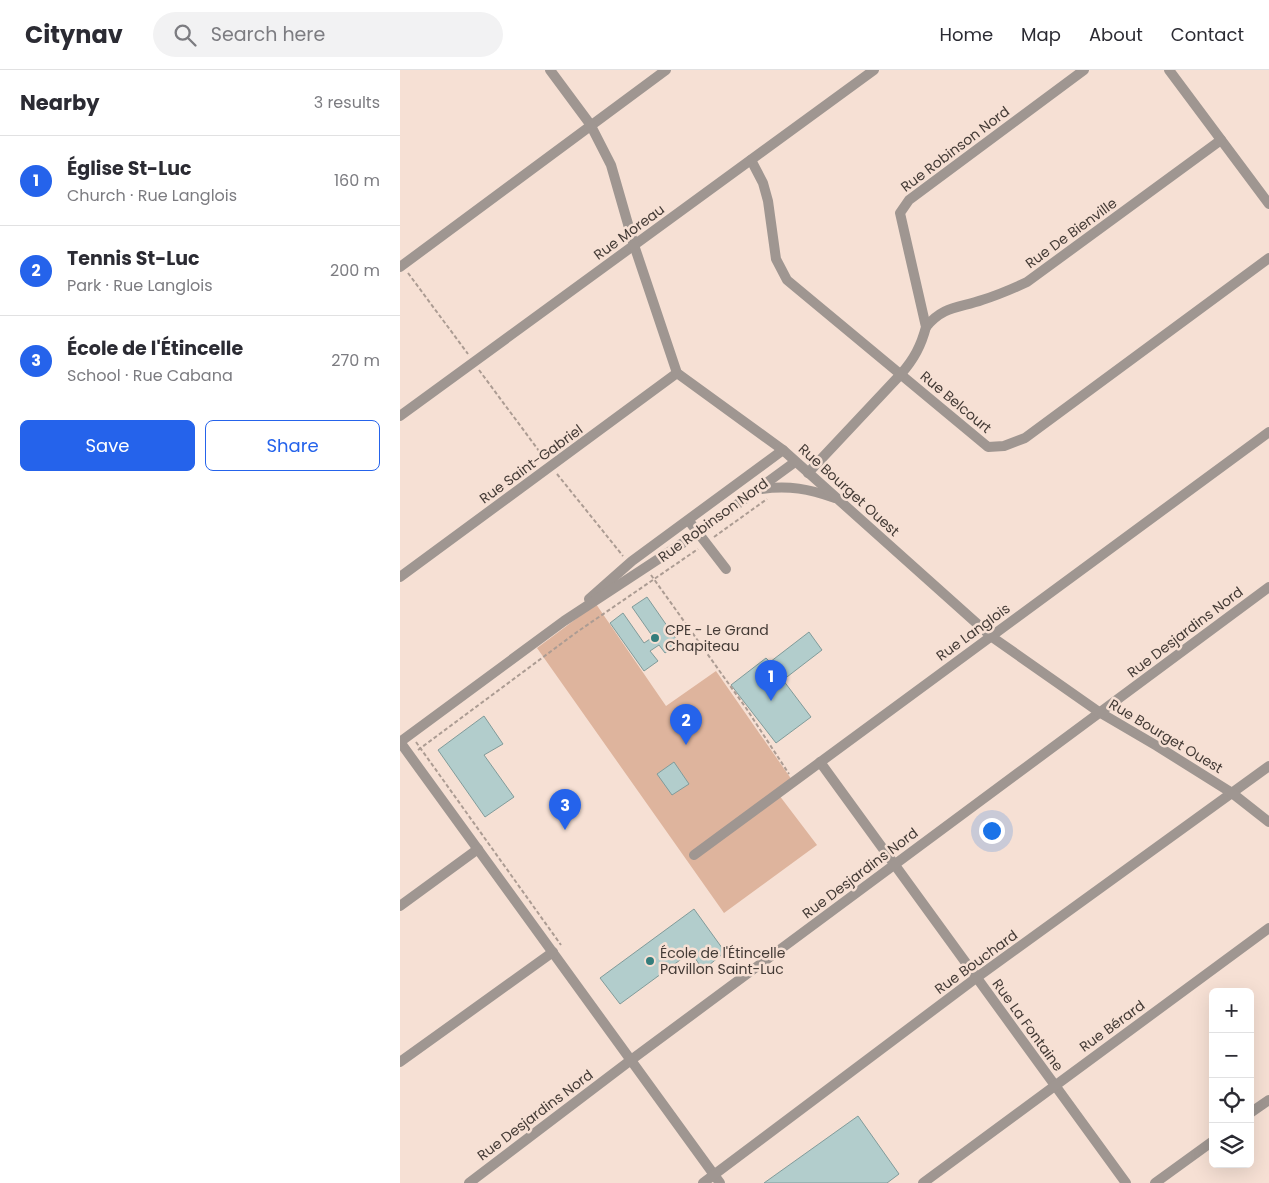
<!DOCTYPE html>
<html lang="en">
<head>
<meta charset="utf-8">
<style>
	:root { --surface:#fff; --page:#f2f2f3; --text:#2b2b33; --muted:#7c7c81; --line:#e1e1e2; --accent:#2563eb }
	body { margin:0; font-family:Poppins,sans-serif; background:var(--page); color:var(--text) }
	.controls { position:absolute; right:15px; bottom:15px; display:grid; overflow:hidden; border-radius:8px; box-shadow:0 5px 20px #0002 }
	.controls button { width:45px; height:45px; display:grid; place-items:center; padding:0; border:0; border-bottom:1px solid var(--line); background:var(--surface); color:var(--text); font:25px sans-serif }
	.you { position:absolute; left:591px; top:760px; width:18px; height:18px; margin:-12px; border:4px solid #fff; border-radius:50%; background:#1a73e8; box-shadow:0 0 0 8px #1a73e833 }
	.badge { display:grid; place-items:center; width:32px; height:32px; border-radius:50%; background:var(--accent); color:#fff; font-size:16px; font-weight:700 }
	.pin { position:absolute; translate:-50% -41px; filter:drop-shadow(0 1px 2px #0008) }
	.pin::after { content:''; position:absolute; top:26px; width:18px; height:15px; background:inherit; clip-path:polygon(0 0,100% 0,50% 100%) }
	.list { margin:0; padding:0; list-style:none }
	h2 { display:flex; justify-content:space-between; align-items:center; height:65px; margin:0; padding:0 20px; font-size:21px }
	h2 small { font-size:16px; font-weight:400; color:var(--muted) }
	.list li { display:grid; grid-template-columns:32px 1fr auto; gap:15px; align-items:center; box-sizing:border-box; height:90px; padding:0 20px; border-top:1px solid var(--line) }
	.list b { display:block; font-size:19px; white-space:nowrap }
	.list p { margin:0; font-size:16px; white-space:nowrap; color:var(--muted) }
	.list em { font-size:16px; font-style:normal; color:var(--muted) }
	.actions { display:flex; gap:10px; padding:15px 20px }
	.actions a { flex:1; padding:11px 0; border:1px solid var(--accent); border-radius:8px; text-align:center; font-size:18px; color:var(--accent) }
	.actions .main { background:var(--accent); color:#fff }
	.icon { flex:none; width:28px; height:28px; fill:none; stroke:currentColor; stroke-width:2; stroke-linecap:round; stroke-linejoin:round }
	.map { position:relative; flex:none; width:869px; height:1113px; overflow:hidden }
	header { display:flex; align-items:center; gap:30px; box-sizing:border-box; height:70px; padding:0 25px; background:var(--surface); border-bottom:1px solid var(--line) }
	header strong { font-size:24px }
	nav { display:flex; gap:28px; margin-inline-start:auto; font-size:18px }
	.search { width:350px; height:45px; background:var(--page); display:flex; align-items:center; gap:12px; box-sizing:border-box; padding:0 18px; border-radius:28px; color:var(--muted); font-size:19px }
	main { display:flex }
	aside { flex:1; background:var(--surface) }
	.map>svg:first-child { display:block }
</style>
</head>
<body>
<header>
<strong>Citynav</strong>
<div class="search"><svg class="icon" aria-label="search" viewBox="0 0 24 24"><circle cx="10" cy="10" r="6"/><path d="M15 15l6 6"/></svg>Search here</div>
<nav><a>Home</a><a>Map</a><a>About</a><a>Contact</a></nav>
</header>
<main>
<aside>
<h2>Nearby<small>3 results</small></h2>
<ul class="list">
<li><span class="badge">1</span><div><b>Église St-Luc</b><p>Church · Rue Langlois</p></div><em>160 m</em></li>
<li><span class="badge">2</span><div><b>Tennis St-Luc</b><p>Park · Rue Langlois</p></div><em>200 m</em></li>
<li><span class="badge">3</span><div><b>École de l'Étincelle</b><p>School · Rue Cabana</p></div><em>270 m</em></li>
</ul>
<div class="actions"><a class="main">Save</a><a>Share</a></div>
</aside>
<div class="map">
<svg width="869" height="1113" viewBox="0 0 869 1113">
	<rect width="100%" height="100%" fill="#f6e0d4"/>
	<path fill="#deb49d" d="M196 534 266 636 316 601 394 713 379 725 417 775 324 843 137 578Z"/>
	<g fill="#b2cdcc" stroke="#819b9a">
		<path d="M247 527 279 573 265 583 259 575 250 581 258 591 244 601 210 553 223 543 244 573 253 567 232 537Z"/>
		<path d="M409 562 422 580 383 610 411 647 376 673 331 615 366 588 370 592Z"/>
		<path d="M84 646 103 674 84 685 114 727 85 747 38 680Z"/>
		<path d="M274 692 289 714 272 725 257 704Z"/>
		<path d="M294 839 325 882 303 900 291 882 220 934 200 908Z"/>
		<path d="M458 1046 499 1104 487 1113H364Z"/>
	</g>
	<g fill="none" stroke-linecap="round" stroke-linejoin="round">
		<g stroke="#ac9c93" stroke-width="2" stroke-dasharray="4 2.5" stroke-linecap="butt">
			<path d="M8 203 68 284"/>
			<path d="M79 300 145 389"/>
			<path d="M157 404 223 486"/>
			<path d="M314 467 367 429"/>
			<path d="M251 505 346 638 389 704"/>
			<path d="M16 672 161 875"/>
			<path d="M18 680 177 562 298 479"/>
		</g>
		<g stroke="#9f9691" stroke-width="10">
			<path d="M769 0 869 134"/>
			<path d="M351 90 363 113 368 131 376 189 387 210 588 377 604 376 625 368 869 188"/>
			<path d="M0 197 266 0"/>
			<path d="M526 257C543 236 559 238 582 230 598 225 612 219 627 212L821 70"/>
			<path d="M0 346 474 0"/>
			<path d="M408 403 501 304C514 289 521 276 526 257L500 143 509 130 684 0"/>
			<path d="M361 419C389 415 409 419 435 428"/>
			<path d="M289 451 326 499"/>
			<path d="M0 507 277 303"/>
			<path d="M189 529 232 491 383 380"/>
			<path d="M0 672 320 1113"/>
			<path d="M0 672 164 551 298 463 395 392"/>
			<path d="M420 692 726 1113"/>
			<path d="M294 785 869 362"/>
			<path d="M0 836 78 779"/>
			<path d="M0 992 153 882"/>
			<path d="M850 1043 869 1030"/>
			<path d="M69 1113 231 990 869 517"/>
			<path d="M303 1113 576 908 869 696"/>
			<path d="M523 1113 869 858"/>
			<path d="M755 1113 813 1071"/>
		</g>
		<path stroke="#9f9691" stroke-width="10" d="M150 0 190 54 211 95 234 175 277 303 383 380 592 567 699 642 757 676 832 723 869 752"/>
	</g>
	<g fill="#347d7c" stroke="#f6e0d4" stroke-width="2">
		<circle cx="255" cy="568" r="5"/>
		<circle cx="250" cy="891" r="5"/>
	</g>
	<g text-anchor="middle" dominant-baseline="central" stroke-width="5" stroke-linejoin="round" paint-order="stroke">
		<g font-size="14" fill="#443b36" stroke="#f6e0d4">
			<text transform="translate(555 79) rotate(-37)">Rue Robinson Nord</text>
			<text transform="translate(229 162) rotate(-36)">Rue Moreau</text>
			<text transform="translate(671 163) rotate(-36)">Rue De Bienville</text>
			<text transform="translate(556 332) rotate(40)">Rue Belcourt</text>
			<text transform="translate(131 394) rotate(-36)">Rue Saint-Gabriel</text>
			<text transform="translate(449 420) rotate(42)">Rue Bourget Ouest</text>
			<text transform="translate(313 450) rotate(-36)">Rue Robinson Nord</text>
			<text transform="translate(573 562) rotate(-36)">Rue Langlois</text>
			<text transform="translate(785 562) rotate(-37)">Rue Desjardins Nord</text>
			<text transform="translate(766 666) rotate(31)">Rue Bourget Ouest</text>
			<text transform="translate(460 803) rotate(-37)">Rue Desjardins Nord</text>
			<text transform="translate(576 892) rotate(-36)">Rue Bouchard</text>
			<text transform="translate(628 955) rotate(54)">Rue La Fontaine</text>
			<text transform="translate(712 956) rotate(-36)">Rue Bérard</text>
			<text transform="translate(135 1045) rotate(-37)">Rue Desjardins Nord</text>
		</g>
		<g font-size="14" fill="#443b36" stroke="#f6e0d4" text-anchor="start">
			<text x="265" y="560">CPE - Le Grand<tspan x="265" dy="16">Chapiteau</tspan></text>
			<text x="260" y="883">École de l'Étincelle<tspan x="260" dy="16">Pavillon Saint-Luc</tspan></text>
		</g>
	</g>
</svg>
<div class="controls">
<button>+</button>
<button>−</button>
<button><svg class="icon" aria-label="locate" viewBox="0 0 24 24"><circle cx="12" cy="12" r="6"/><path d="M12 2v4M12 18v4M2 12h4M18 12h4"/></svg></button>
<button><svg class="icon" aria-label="layers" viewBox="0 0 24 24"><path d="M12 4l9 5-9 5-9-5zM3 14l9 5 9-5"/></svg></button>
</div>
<div class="you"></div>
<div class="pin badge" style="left:371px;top:631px">1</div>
<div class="pin badge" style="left:286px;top:675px">2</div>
<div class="pin badge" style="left:165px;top:760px">3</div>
</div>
</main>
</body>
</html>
